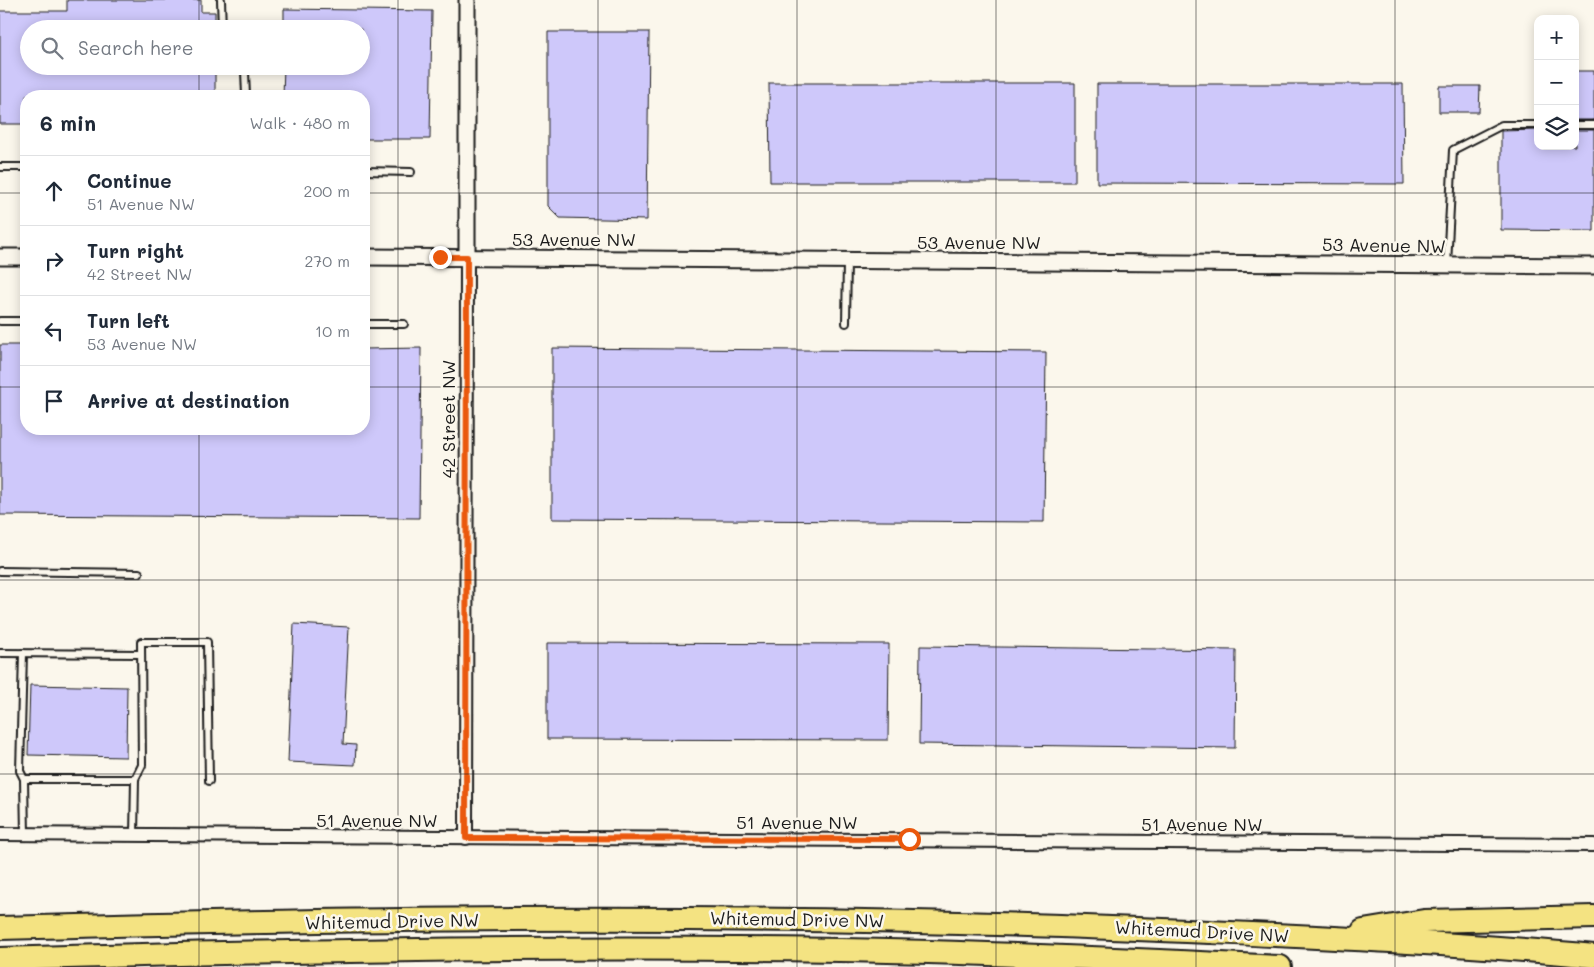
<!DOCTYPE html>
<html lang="en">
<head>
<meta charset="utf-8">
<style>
	:root { --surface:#fff; --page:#f6f6f7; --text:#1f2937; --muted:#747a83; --line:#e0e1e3 }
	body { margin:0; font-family:Mali,sans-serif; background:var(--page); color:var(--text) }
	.controls { position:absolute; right:15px; top:15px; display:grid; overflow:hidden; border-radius:10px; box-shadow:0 2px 12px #0003 }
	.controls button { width:45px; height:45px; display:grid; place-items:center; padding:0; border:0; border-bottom:1px solid var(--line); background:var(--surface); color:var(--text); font:25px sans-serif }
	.stop { position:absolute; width:15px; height:15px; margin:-11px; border:4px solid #ea580c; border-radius:50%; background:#fff }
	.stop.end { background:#ea580c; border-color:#fff; box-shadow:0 1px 5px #0008 }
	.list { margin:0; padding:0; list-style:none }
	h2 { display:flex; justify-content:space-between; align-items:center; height:65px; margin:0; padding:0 20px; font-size:21px }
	h2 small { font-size:16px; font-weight:400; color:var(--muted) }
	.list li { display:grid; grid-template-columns:32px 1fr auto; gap:15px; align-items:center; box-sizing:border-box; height:70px; padding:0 20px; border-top:1px solid var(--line) }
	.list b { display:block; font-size:19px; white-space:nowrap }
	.list p { margin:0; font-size:16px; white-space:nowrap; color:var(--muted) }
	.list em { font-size:16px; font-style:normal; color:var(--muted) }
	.icon { flex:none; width:28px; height:28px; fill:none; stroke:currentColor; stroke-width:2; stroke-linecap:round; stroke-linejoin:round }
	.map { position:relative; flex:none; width:1594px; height:967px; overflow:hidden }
	.search { position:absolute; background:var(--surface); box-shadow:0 2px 12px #0003; left:20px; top:20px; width:350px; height:55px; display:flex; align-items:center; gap:12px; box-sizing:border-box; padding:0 18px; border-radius:28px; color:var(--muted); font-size:19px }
	.panel { position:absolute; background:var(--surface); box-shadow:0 2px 12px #0003; left:20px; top:90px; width:350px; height:345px; border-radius:20px }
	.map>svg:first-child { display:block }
</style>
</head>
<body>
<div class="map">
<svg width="1594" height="967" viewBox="0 0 1594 967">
	<rect width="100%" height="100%" fill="#fbf7ec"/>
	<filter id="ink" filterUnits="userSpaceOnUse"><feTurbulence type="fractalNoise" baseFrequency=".02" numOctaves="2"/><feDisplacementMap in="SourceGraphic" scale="10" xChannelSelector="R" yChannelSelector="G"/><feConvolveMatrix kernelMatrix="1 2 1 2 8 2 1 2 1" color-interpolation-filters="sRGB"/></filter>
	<g filter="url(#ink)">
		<g fill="#cec8fa" stroke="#1c1c1c">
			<path d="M67 0H201V12H215V29H29V66H215V96H26V124H0V11H67Z"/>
			<path d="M284 9 432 11 430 139H364V96H283L284 66H361V29H284Z"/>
			<path d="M548 32H649L647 220 560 218 548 206Z"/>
			<rect x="1575" y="71" width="19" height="49"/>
			<path d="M769 83H1075V182H770Z"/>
			<path d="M1097 84H1403L1404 184 1097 183Z"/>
			<path d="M1439 86H1480L1479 112H1439Z"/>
			<path d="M1538 130V146H1575V130H1594V231L1501 230V131Z"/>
			<path d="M0 345H26V429H364V349L421 348 419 518 0 515Z"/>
			<path d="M552 348 1046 352 1044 522 552 519Z"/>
			<path d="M294 624 349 627 343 744 356 745 355 765 288 762Z"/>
			<path d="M547 643 889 644 888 740 547 739Z"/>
			<path d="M920 646 1236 650 1235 748 919 744Z"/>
			<path d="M30 685 127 687 126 757 28 755Z"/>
		</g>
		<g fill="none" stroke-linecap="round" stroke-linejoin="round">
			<g stroke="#1c1c1c" stroke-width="10">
				<g id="service">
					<path d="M221 0 222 29"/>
					<path d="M239 66 245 71 246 96"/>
					<path d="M1575 125H1594"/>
					<path d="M0 167H26"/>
					<path d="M364 171 411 172"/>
					<path d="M1447 265 1453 150 1502 125H1538"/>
					<path d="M0 321H26"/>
					<path d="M846 323 847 261"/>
					<path d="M364 324H404"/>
					<path d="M0 571 139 573"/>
					<path d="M0 653 141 654"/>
					<path d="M23 653 20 771 24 779"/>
					<path d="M135 779 142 765 141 642H207L209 781"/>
					<path d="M25 835 24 779H135L134 836"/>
				</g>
			</g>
			<g stroke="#1c1c1c" stroke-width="16">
				<g id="minor">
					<path d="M0 834 1594 845"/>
					<path d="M466 838 467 257"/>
				</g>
			</g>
			<g stroke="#1c1c1c" stroke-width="19">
				<g id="tertiary">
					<path d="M467 0V257"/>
					<path d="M0 257H26"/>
					<path d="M364 257 1594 266"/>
				</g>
			</g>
			<g stroke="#1c1c1c" stroke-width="26">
				<g id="motorway">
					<path d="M0 928C403 917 807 913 1210 932 1338 938 1467 944 1594 956"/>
					<path d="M1363 931 1424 921 1594 917"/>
					<path d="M0 959C296 950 592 945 888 951 1019 954 1149 960 1280 967"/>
				</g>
			</g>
			<use href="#service" stroke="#fbf7ec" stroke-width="6"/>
			<use href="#minor" stroke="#fbf7ec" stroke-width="12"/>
			<use href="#tertiary" stroke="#fbf7ec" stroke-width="15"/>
			<use href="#motorway" stroke="#f4e382" stroke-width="22"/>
		</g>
	</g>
	<g fill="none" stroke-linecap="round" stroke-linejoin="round" filter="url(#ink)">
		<path stroke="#ea580c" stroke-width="6" d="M440 257H467L466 838 909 839"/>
	</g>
	<path fill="none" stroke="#1c1c1c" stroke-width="1" stroke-opacity="0.55" d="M199 0V29M398 0V967M598 0V967M797 0V967M996 0V967M1196 0V967M1395 0V967M199 66V96M0 193H26M364 193H1594M0 387H26M364 387H1594M199 429V967M0 580H1594M0 774H1594"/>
	<g text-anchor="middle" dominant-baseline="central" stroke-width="5" stroke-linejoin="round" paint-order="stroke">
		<g font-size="18" fill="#1c1c1c" stroke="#fbf7ec">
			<text x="574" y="239">53 Avenue NW</text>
			<text x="979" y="242">53 Avenue NW</text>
			<text transform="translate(1384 245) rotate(1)">53 Avenue NW</text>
			<text transform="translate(448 419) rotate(-90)">42 Street NW</text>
			<text x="377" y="820">51 Avenue NW</text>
			<text x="797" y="822">51 Avenue NW</text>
			<text x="1202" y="824">51 Avenue NW</text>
			<text transform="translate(797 919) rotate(1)">Whitemud Drive NW</text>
			<text transform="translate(392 921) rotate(-1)">Whitemud Drive NW</text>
			<text transform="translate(1202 931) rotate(3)">Whitemud Drive NW</text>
		</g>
	</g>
</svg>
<div class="controls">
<button>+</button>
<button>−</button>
<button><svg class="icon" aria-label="layers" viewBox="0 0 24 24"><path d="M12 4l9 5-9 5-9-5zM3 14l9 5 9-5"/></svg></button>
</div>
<div class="stop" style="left:909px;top:839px"></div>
<div class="stop end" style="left:440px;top:257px"></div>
<div class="search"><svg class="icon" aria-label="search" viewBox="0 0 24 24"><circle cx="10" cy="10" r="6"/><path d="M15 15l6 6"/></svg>Search here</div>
<section class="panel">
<h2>6 min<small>Walk · 480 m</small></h2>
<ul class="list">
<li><svg class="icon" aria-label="ahead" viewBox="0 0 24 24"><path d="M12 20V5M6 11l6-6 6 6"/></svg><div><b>Continue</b><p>51 Avenue NW</p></div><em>200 m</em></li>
<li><svg class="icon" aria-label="right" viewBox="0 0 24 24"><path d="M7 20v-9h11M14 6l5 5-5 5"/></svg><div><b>Turn right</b><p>42 Street NW</p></div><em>270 m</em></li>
<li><svg class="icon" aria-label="left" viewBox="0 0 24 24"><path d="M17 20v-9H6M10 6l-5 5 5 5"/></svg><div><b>Turn left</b><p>53 Avenue NW</p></div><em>10 m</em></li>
<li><svg class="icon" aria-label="arrive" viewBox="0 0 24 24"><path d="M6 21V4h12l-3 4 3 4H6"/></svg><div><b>Arrive at destination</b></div></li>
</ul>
</section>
</div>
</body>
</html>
